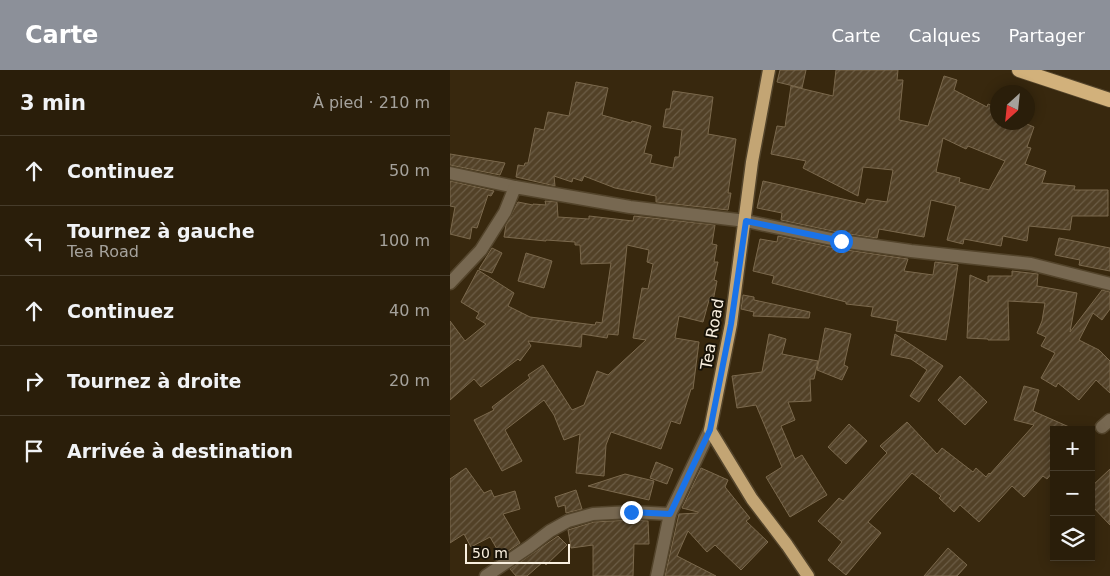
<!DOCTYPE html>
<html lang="fr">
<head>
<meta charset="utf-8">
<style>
	:root { --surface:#2a1e0a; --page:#362b18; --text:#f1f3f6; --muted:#a5a29c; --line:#463c2b; --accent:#8c9099 }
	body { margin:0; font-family:"DejaVu Sans",sans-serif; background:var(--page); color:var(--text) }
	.controls { position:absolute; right:15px; bottom:15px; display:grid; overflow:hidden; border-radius:0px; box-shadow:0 2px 12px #0003 }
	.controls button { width:45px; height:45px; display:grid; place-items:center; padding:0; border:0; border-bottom:1px solid var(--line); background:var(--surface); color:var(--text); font:25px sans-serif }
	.compass { position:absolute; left:540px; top:15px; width:45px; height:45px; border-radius:50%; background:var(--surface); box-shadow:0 2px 12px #0003; rotate:207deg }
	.scale { position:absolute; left:15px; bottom:12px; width:105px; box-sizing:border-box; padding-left:5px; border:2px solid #f9efdf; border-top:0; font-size:14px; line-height:18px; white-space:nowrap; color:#f9efdf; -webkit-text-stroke:4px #191308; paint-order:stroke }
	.stop { position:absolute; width:15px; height:15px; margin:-11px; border:4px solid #1a73e8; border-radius:50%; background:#fff }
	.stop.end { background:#1a73e8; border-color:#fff; box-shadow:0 1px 5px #0008 }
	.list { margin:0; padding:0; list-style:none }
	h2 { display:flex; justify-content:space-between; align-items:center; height:65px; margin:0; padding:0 20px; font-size:21px }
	h2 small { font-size:16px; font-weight:400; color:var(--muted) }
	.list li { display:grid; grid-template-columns:32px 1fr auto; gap:15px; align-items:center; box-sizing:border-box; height:70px; padding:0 20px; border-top:1px solid var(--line) }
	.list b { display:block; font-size:19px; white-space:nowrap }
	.list p { margin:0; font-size:16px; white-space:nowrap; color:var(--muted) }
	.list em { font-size:16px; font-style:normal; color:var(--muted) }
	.icon { flex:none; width:28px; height:28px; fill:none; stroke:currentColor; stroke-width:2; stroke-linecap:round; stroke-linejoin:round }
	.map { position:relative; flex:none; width:660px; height:506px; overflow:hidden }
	header { display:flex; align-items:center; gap:30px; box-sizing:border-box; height:70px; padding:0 25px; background:var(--accent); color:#fff }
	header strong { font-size:24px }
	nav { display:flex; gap:28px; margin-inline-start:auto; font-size:18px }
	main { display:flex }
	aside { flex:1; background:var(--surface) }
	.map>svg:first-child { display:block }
</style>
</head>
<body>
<header>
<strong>Carte</strong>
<nav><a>Carte</a><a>Calques</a><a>Partager</a></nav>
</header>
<main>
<aside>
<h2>3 min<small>À pied · 210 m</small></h2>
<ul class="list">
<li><svg class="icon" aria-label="ahead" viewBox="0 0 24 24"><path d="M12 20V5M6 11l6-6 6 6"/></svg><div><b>Continuez</b></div><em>50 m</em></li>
<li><svg class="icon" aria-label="left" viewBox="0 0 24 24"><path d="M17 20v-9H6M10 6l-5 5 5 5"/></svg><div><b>Tournez à gauche</b><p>Tea Road</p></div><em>100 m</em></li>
<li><svg class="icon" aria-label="ahead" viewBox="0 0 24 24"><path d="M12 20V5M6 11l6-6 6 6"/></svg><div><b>Continuez</b></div><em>40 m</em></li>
<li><svg class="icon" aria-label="right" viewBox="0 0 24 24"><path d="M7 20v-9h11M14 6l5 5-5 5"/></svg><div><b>Tournez à droite</b></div><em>20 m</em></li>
<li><svg class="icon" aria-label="arrive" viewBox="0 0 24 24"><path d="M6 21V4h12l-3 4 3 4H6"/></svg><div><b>Arrivée à destination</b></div></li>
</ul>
</aside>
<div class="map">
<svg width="660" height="506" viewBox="0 0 660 506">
	<defs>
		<pattern id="building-hatch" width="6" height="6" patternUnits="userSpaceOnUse" patternTransform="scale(1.25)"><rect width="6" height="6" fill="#524127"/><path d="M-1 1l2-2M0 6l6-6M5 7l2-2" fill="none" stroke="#6c5d46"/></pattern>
	</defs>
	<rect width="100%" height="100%" fill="#38280e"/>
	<g fill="url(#building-hatch)" stroke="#7b694d" fill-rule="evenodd">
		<path d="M330 0H356L352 18 327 12Z"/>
		<path d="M386 0H448L447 10H453L449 50 478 56 494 6 507 10 504 20 537 37 538 34 548 38V52H572L584 57 577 77 581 78 575 94 596 101 592 113 625 116 624 120H658V146H622L620 160 579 156 577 171 553 166 551 176 514 169 513 174 497 170 506 136 481 130 474 167 429 159 427 168 392 163 331 150 332 143 307 138 313 111 415 134 417 129 437 132 443 100 413 97 408 126 353 98 356 91 321 84 327 56 335 57 341 16 383 26ZM493 68 516 79 518 76 555 91 539 120 509 112 510 108 486 102Z"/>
		<path d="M126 12 158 18 152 45 181 53 182 51 201 56 194 83 202 85 200 93 223 98 225 87H229L232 60 213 57 216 39H220L223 21 263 27 258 64 286 69 278 123H281L278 140 206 132V126L165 118 134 106 132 111 123 108 122 112 104 106 105 116 66 107 68 95 74 96 75 93H78L85 58 94 60 98 42 119 46Z"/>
		<path d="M0 84 55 93 50 105 0 95Z"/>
		<path d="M0 111 44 121 41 126 38 125 27 158 22 157 20 169 0 164 5 137 0 136Z"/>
		<path d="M95 131 107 132 108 147 139 149V146L183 151 184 146 265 155 262 174 267 175 264 192H268L264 210 267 211 263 231 259 230 253 252 229 246 225 268 249 272 243 319H241L230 354 221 351 211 379 161 362 156 375 154 406 126 403 130 364 114 370 104 345 94 330 55 360 72 391 52 401 24 350 44 340 42 337 80 308 78 305 93 295 122 340 134 335 147 301 158 305 196 270 183 268 192 218 198 219 203 194 197 192 199 180 177 175 168 265 158 264 157 268 132 264 131 277 78 271 81 276 70 291 68 289 31 317 24 309 0 330V251L15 271 36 254 26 248 29 243 11 232 28 200 64 223 58 236 80 247 145 255 146 252 152 253 161 193 131 194 130 175H125V172L96 170V171L54 167 56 155 68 132 83 135V134L96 135Z"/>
		<path d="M328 166 390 179 458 189 454 201 483 205 485 192 508 195 496 270 446 261 448 251 421 246 423 237 396 234V232L322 213 324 206 303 201 310 169 327 172Z"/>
		<path d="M609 168 660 178V201L629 195 630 190 605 185Z"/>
		<path d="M42 178 52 183 42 203 29 199Z"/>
		<path d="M76 183 102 191 94 218 68 211Z"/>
		<path d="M562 201 588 204 587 216 627 223 620 262 652 220 660 222V239L652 250 643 243 629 270 649 280 660 291V323L646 310 629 330 608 313 606 317 591 308 605 283 591 276 596 267 587 263 592 251 595 233 558 231 559 270H538V269L517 268 520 205 538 213V206H562Z"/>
		<path d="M293 225 304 227V230L360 242 359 248 303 246 304 242 291 239Z"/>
		<path d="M375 258 401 264 394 295 398 297 392 310 367 300Z"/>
		<path d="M319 264 336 269 332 284 368 291 364 309H360L361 331 338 332 345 350 331 356 345 389 352 385 377 425 340 447 316 407 332 397 306 335 287 338 282 306 312 302Z"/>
		<path d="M445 264 493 296 469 332 460 326 477 300 461 289 441 285Z"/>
		<path d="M510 306 537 332 515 355 488 330Z"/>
		<path d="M574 316 589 320 583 341 626 360H604V401L597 409 593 406 574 427 562 416 529 452 510 435 504 442 489 428 491 426 462 403 418 452 431 463 396 505 378 490 392 472 368 451 389 428 393 431 437 383 430 376 457 352 487 384 492 378 523 402 526 398 536 407 539 403 540 404 584 355 564 350Z"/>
		<path d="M399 354 417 371 396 394 378 377Z"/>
		<path d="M206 392 223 399 217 414 200 408Z"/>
		<path d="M16 398 34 423 41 420 44 427 65 421 70 439 53 444 70 473 51 486 40 467 21 477 14 464 0 473V409Z"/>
		<path d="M251 398 278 410 275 417 300 448 296 451 318 472 291 500 265 475 257 482 238 461 227 486 266 506H215L229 444 248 443V442L232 438Z"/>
		<path d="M660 399V455L641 435V417Z"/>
		<path d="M175 404 204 411 199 430 138 416Z"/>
		<path d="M126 420 132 439 116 443 115 435 108 437 105 427Z"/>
		<path d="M181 450 198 451 199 474H184L183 506H143V475L121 478 118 460 144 452Z"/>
		<path d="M108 466 117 475 96 495 93 492 77 506H66L60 499Z"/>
		<path d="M498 478 517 495 507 506H474Z"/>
	</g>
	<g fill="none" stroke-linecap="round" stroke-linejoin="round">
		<g stroke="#53442b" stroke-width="15">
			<g id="minor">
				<path d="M0 103 65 117"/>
				<path d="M0 213 31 180 55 142 65 117 180 137 296 151 391 171 461 181 581 194 660 214"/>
				<path d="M652 357 660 350"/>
				<path d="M36 506 79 477 100 461 118 451 143 444 181 442 220 444"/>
				<path d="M207 506 220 444 260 360"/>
			</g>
		</g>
		<g stroke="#53442b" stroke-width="15">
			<path id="primary" d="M319 0 302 92 281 254 260 360 302 429 337 475 358 506"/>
		</g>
		<g stroke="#53442b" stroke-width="16">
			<path id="trunk" d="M569 0 660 30"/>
		</g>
		<use href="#minor" stroke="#776851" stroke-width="12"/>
		<use href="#primary" stroke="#c3a574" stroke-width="12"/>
		<use href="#trunk" stroke="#d2b17b" stroke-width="14"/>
	</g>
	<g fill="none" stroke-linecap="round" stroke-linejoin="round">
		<path stroke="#1a73e8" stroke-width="6" d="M181 442 220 444 260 360 281 254 296 151 391 171"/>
	</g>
	<g text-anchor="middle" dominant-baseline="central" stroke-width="4" stroke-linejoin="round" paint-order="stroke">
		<g font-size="16" fill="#f9efdf" stroke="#191308">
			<text transform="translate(262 264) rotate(-80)">Tea Road</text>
		</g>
	</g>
</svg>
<div class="controls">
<button>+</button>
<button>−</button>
<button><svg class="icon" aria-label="layers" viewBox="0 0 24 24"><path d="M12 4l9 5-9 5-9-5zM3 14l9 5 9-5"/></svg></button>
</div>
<svg class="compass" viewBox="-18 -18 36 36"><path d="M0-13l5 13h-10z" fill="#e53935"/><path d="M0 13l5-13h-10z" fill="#a5a29c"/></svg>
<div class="scale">50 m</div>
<div class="stop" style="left:391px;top:171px"></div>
<div class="stop end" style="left:181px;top:442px"></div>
</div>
</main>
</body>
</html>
